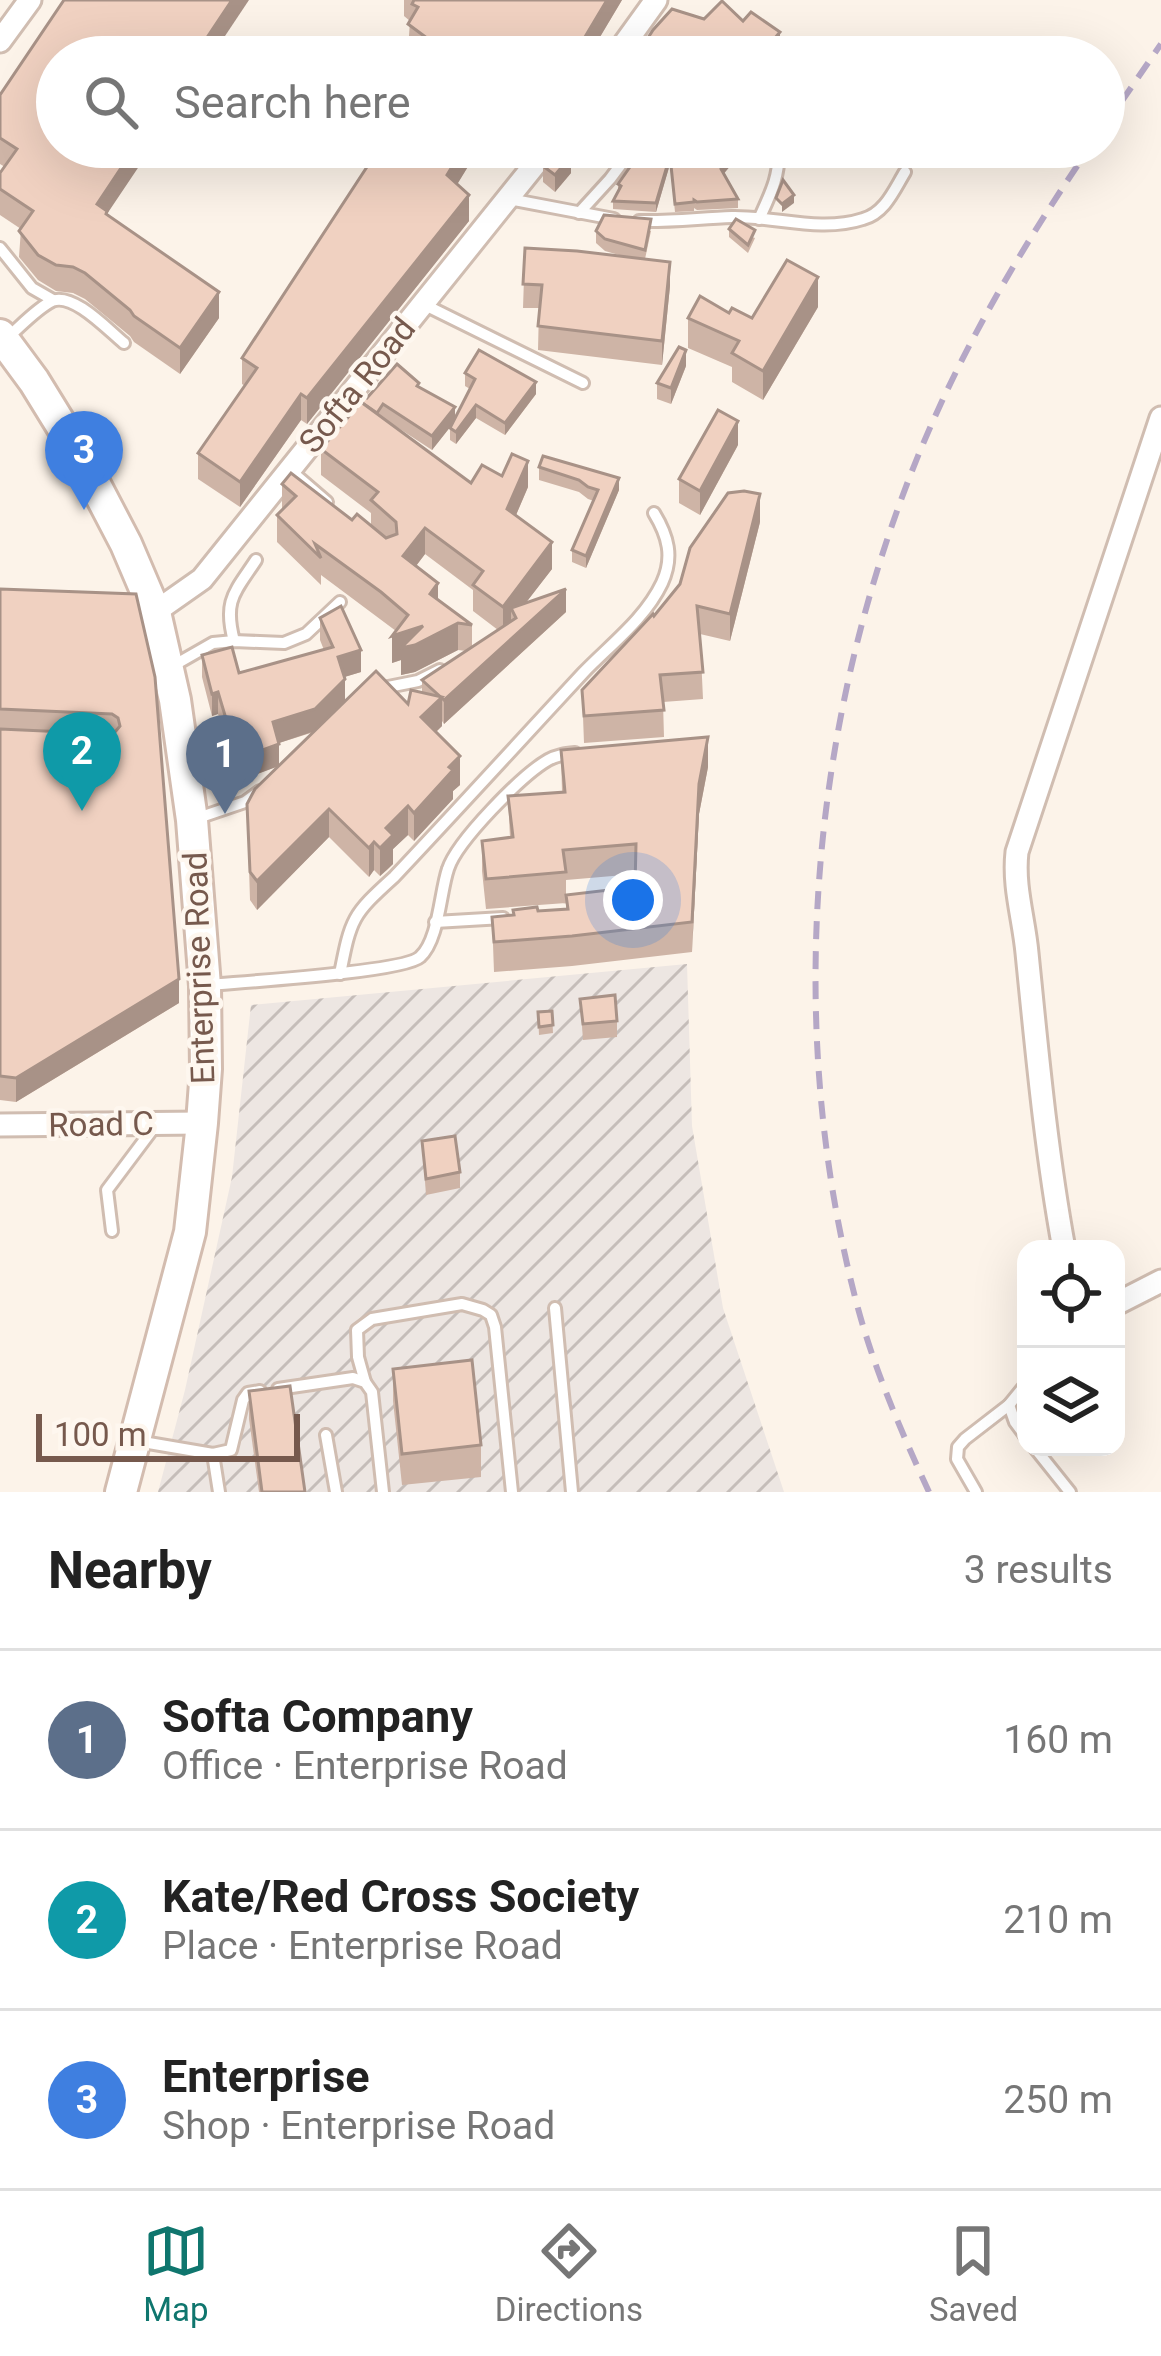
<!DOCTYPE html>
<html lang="en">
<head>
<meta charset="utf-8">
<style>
	:root { --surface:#fff; --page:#f2f2f2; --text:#222; --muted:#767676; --line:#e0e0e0; --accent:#0f766e }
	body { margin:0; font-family:Roboto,sans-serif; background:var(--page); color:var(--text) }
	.controls { position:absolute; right:36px; bottom:36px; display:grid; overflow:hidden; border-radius:24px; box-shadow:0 12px 48px #0002 }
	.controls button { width:108px; height:108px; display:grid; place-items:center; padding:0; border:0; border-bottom:3px solid var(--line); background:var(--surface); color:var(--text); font:60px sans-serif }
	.scale { position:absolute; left:36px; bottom:30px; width:264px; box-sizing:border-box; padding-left:12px; border:6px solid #76594d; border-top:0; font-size:33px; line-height:42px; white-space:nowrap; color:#76594d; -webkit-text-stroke:9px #fef7ef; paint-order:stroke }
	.you { position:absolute; left:633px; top:900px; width:42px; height:42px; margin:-30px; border:9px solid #fff; border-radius:50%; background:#1a73e8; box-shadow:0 0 0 18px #1a73e833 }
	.badge { display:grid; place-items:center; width:78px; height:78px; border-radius:50%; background:var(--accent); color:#fff; font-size:39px; font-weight:700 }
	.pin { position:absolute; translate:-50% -99px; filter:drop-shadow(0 3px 6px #0008) }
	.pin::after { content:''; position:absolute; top:63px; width:42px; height:36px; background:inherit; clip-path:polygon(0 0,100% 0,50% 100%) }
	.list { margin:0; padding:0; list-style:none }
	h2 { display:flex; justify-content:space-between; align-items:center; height:156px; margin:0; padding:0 48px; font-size:51px }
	h2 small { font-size:39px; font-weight:400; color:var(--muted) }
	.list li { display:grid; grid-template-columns:78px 1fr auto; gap:36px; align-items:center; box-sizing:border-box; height:180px; padding:0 48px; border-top:3px solid var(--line) }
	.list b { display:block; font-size:45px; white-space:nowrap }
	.list p { margin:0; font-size:39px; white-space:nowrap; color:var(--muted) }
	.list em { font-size:39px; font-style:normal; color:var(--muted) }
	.icon { flex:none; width:66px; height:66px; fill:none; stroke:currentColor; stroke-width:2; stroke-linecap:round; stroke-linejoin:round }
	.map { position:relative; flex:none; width:1161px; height:1492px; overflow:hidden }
	.search { position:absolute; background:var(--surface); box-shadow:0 12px 48px #0002; left:36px; right:36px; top:36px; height:132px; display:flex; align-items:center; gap:30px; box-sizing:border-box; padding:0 42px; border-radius:66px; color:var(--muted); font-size:45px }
	.sheet { height:696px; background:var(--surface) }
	nav { display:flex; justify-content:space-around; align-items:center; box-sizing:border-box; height:168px; border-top:3px solid var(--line); background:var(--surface); font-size:33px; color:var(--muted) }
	nav a { display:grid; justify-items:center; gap:6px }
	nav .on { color:var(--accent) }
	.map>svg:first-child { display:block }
</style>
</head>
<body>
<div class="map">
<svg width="1161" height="1492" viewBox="0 0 1161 1492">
	<defs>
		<pattern id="industrial-furrows" width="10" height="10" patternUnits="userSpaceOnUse" patternTransform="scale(3)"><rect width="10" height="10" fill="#ede6e2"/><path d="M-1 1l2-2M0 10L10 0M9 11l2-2" fill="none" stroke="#c5bdb9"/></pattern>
	</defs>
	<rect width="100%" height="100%" fill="#fcf3e9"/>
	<path fill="url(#industrial-furrows)" d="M687 964 692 1126 723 1308 784 1492H158L185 1390 232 1177 251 1005Z"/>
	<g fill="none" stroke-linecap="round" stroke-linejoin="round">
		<g stroke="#d0bdb1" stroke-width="16">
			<g id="service">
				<path d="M509 199 614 219"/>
				<path d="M579 213 610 179 634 147"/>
				<path d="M759 219C770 195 781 174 778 147"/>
				<path d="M639 221C670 222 701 218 732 217 775 216 820 233 863 219 885 213 894 190 905 172"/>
				<path d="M0 248 32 288 53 300"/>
				<path d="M423 304 583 383"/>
				<path d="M7 338C20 327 36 309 52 301 73 292 108 330 124 343"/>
				<path d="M291 471 327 502"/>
				<path d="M234 641C223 600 235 592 256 560"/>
				<path d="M171 667 213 643 234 641 284 643 306 634 340 602"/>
				<path d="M378 689 418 681 440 670"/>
				<path d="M195 819 245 802 260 791"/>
				<path d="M435 922 503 918"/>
				<path d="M340 974C351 918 352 915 394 877 458 809 520 741 583 673 610 645 645 619 662 583 674 557 668 536 654 513"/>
				<path d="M209 985C241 982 404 972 420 957 439 940 440 892 448 869 457 841 522 775 548 760 557 755 565 754 575 753"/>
				<path d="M112 1231 107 1190 155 1126"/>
				<path d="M555 1308 572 1492"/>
				<path d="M365 1382 358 1357 357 1330 372 1319 462 1304 483 1310 491 1315 495 1327 512 1492"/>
				<path d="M278 1389 353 1378 365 1382 372 1392 383 1492"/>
				<path d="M1009 1405 1015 1422 1026 1437"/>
				<path d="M326 1435 336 1492"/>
				<path d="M137 1441 213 1454 231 1450 243 1400 248 1393 260 1391"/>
				<path d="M1034 1447 1070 1492"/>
				<path d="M213 1454 219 1492"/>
				<path d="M976 1492 957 1459 958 1447 965 1439 1009 1405 1026 1384"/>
			</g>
		</g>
		<g stroke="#d0bdb1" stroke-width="27">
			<g id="minor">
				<path d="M0 41 30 0"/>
				<path d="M615 57 656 0"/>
				<path d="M155 612 202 579 549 147"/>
				<path d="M0 1125 202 1123"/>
				<path d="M1064 1249C1046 1151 1037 1052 1027 953 1024 919 1013 887 1017 852L1161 418"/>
				<path d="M1116 1304 1161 1281"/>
			</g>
		</g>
		<g stroke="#d3bcaf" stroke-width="36">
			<path id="secondary" d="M0 335 34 381 79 454 126 544 155 612 175 700 192 820 205 986 206 1069 202 1123 190 1232 121 1492"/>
		</g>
		<use href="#service" stroke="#fff" stroke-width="10"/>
		<use href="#minor" stroke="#fff" stroke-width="21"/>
		<use href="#secondary" stroke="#fff" stroke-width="30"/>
		<g stroke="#b5a7c6" stroke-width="6" stroke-dasharray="18 12" stroke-linecap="butt">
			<path d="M1104 127 1161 44"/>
			<path d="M929 1492C900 1429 872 1364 855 1297 784 1021 811 719 918 456 963 346 1023 245 1090 147"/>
		</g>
	</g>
	<g fill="#ceb4a6" fill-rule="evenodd">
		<path d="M404 0H622L588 57H418L408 50 410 21 404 16Z"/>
		<path d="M0 95 107 215 219 318 180 374 134 342 130 336 85 299 73 293 56 291 38 280 19 257 21 229 0 215V173L5 167 0 164Z"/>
		<path d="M380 147H480L457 184 469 221 307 424 301 420 240 507 198 479V453L245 386 242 384V358Z"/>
		<path d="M743 147V151L723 174 738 199V208L697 210 694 208V211L675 212 670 164 656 212 613 209V201L618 191V184L644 161Z"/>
		<path d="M543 166 571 173 555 192 543 182Z"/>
		<path d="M729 229 755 238 748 253 729 237Z"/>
		<path d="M596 231H651L645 259 670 286 662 365 538 350 539 308H523L525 248 626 257 605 251 596 243Z"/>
		<path d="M818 307 763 400 732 382V367L688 348V318L729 313 752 318Z"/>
		<path d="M686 366 671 404 657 399V383Z"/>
		<path d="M465 373 536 394 505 435 476 418 456 444 450 440V427L432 450 383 418 471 483 502 476 528 487 516 515 552 569 526 602 566 612 444 724 442 721V726L436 732 460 785 453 791V799L414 841 408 835 393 849V864L387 870 380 876 374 870 369 877 329 837 257 910 250 900 247 804 278 766 238 781 218 714 212 716 202 677V655L239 673 324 650 320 640V618L361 672 344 677 345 701 408 704 422 693V680L466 651 458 650 415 672 401 675V660L392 663 396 631 321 575V585L277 542V515L282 510V484L352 520 371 525V513L321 475V449L354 411V407L367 398 419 388 455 418 470 389 465 386ZM425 554 473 590V611L498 630 472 647V625L438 600 416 566ZM314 732 279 766V743Z"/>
		<path d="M738 445 700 515 679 503V479Z"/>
		<path d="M539 467 619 490 586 568 572 562V550L594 501 588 499 579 492 539 480Z"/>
		<path d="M760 522 730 641 700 634 703 699 663 702 664 737 584 743 582 690 654 616Z"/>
		<path d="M0 589 136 594 179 1003 16 1102 0 1100Z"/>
		<path d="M561 750 708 767 699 814 692 952 572 966 494 972 492 917 566 909V895L635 887 636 874 566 880V903L486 909 482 871V841L510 838 508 796 562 792Z"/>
		<path d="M580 999 617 1021V1037L583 1040Z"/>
		<path d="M552 1011 553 1033 539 1035 538 1012Z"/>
		<path d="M422 1141 460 1172V1188L426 1195Z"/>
		<path d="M393 1369 481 1445V1477L402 1485 393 1401Z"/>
		<path d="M249 1391 305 1492H259L249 1419Z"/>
	</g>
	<g fill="#a89287">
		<path d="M232 0H249L211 57H194Z"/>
		<path d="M607 0H622L588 57H573Z"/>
		<path d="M780 32V40L766 57H759Z"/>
		<path d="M135 147H152L107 214V237L97 204Z"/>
		<path d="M464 147H480L447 201V175Z"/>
		<path d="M739 147H743V151L721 177V169Z"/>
		<path d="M571 156V173L555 192V175Z"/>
		<path d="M670 156V164L656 212V203Z"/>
		<path d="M469 195V221L307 424V398Z"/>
		<path d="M794 195V203L782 212V204Z"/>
		<path d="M670 262V286L662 365V341Z"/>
		<path d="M818 277V307L763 400V371Z"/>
		<path d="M219 292V318L180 374V348Z"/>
		<path d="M686 350V366L671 404V388Z"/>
		<path d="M536 382V394L505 435V423Z"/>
		<path d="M301 394V420L240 507V482Z"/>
		<path d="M476 405V418L456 444V432Z"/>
		<path d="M455 407V421L432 450V436Z"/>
		<path d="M738 421V445L700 515V491Z"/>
		<path d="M528 461V487L507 536V509Z"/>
		<path d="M619 478V490L586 568V556Z"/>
		<path d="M760 494V522L730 641V614Z"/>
		<path d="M425 528V554L403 583V556Z"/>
		<path d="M552 542V569L515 617 511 608V623L503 633V607Z"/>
		<path d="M438 583V609L430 594Z"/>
		<path d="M566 589V612L444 724V700Z"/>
		<path d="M458 623V650L415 672 401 675V660L392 663V636L423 626Z"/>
		<path d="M361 650V672L338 679V657Z"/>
		<path d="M345 679V701L315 731 273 745V722Z"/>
		<path d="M218 692V714L212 716V694Z"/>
		<path d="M442 697V726L421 746V717Z"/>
		<path d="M708 737V767L699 814 692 952 699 784Z"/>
		<path d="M279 744V766L238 781V759Z"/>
		<path d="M460 756V785L453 791V799L414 841V813L449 767Z"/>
		<path d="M408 806V835L393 849V864L380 876V848L386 828Z"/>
		<path d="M329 809V837L257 910V881Z"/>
		<path d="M374 842V870L369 877V848Z"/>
		<path d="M179 979V1003L16 1102V1078Z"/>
	</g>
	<g fill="#f0d1c1" stroke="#a89287" stroke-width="3">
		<path d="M64 0H232L194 57H57V147H135L97 204 107 211 106 214 219 292 180 348 134 316 130 310 85 273 73 267 56 265 38 255 19 231 33 211 0 189V173L17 149 0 138V95Z"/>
		<path d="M414 0H607L573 57H439L443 50 408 24 418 7 412 4Z"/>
		<path d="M722 1 743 21 751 12 780 32 759 57H755L750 53 745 57H694L689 51 685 57H677L672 54 670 57H636L653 30 672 9 704 19Z"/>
		<path d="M380 147H464L447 175 469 195 307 398 301 394 240 482 198 453 257 368 242 358Z"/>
		<path d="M558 147 571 156 555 175 543 166Z"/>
		<path d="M657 147H739L721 169 738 199 697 202 694 200V202L675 204 670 156 656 203 613 201 621 186 618 184 637 157 644 161Z"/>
		<path d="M783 180 794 195 782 204 776 198Z"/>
		<path d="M604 215 651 219 645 250 605 239 596 231Z"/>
		<path d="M736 219 755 230 748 245 729 229Z"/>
		<path d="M525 248 577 251 670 262 662 341 538 326 542 285 523 284Z"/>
		<path d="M787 260 818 277 763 371 732 353 739 341 688 318 700 296 729 313 732 308 752 318Z"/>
		<path d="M679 347 686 350 671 388 657 383Z"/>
		<path d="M479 350 536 382 505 423 476 405 456 432 450 428 475 379 465 373Z"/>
		<path d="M397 364 419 383 417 386 455 407 432 436 383 404 377 413 361 402 356 408 354 407 363 395 367 398Z"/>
		<path d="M361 402 471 483 482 465 502 476 512 454 528 461 507 509 552 542 503 607 473 585 483 571 425 528 403 556 438 583 430 594 472 625 458 623 415 645 401 648 423 626 392 636 408 615 381 592 315 544 321 558 277 515 296 496 282 484 291 473 352 520 357 514 386 538 397 534 396 522 371 500 378 492 321 449Z"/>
		<path d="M718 410 738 421 700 491 679 479Z"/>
		<path d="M543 456 619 478 586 556 572 550 598 490 588 487 579 480 539 467Z"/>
		<path d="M744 491 760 494 730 614 697 606 703 672 660 675 664 710 584 716 582 690 653 614 654 616 680 584 690 548 728 493Z"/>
		<path d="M0 589 136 594 155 677 179 979 16 1078 0 1076V729L110 734 115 732 120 726 118 718 112 714 0 709Z"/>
		<path d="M566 589 444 700 422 680 516 618 511 608Z"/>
		<path d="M341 606 361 650 338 657 345 679 315 709 273 722 279 744 238 759 218 692 212 694 202 655 232 647 239 673 333 647 320 618Z"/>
		<path d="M376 671 408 704 411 690 442 697 421 717 460 756 449 767 453 770 414 813 408 806 386 828 393 835 380 848 374 842 369 848 329 809 257 881 250 872 247 804 255 789Z"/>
		<path d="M708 737 699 784 692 922 572 936 494 942 492 917 514 915 513 910 537 907 538 911 568 909 566 895 635 887 636 844 563 850 566 872 486 879 482 841 513 837 508 796 565 792 561 750Z"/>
		<path d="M615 995 617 1021 583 1024 580 999Z"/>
		<path d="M552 1011 553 1025 539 1027 538 1012Z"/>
		<path d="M455 1136 460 1172 426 1179 422 1141Z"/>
		<path d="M472 1360 481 1445 402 1454 393 1369Z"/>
		<path d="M290 1386 305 1492H262L249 1391Z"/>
	</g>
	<g text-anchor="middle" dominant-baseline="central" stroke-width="9" stroke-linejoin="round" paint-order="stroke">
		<g font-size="33" fill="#76594d" stroke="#fef7ef">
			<text transform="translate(357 385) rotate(-51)">Softa Road</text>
			<text transform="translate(199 968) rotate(-92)">Enterprise Road</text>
			<text transform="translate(101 1124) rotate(-1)">Road C</text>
		</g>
	</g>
</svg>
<div class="controls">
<button><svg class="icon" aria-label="locate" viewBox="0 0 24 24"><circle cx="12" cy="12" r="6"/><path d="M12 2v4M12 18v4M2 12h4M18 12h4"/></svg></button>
<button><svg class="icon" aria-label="layers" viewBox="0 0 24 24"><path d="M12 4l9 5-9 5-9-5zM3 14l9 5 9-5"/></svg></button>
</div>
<div class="scale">100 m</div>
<div class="you"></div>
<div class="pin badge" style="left:225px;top:814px;background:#5c6f8a">1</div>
<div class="pin badge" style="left:82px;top:811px;background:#0f9aa8">2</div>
<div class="pin badge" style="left:84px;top:510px;background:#3f7fe0">3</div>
<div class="search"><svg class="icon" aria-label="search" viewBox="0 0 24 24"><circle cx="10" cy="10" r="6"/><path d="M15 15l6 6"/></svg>Search here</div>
</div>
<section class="sheet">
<h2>Nearby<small>3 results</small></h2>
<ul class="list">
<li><span class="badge" style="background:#5c6f8a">1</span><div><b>Softa Company</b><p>Office · Enterprise Road</p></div><em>160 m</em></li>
<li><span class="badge" style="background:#0f9aa8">2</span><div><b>Kate/Red Cross Society</b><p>Place · Enterprise Road</p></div><em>210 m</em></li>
<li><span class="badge" style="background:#3f7fe0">3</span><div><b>Enterprise</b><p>Shop · Enterprise Road</p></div><em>250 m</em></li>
</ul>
</section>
<nav>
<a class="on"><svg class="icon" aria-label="map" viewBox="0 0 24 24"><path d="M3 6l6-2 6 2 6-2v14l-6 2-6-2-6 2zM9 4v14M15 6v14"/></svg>Map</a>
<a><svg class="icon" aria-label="directions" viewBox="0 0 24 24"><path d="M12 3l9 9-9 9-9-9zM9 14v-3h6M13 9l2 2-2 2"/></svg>Directions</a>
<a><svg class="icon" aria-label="saved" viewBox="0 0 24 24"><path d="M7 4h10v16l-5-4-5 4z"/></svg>Saved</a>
</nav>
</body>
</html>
